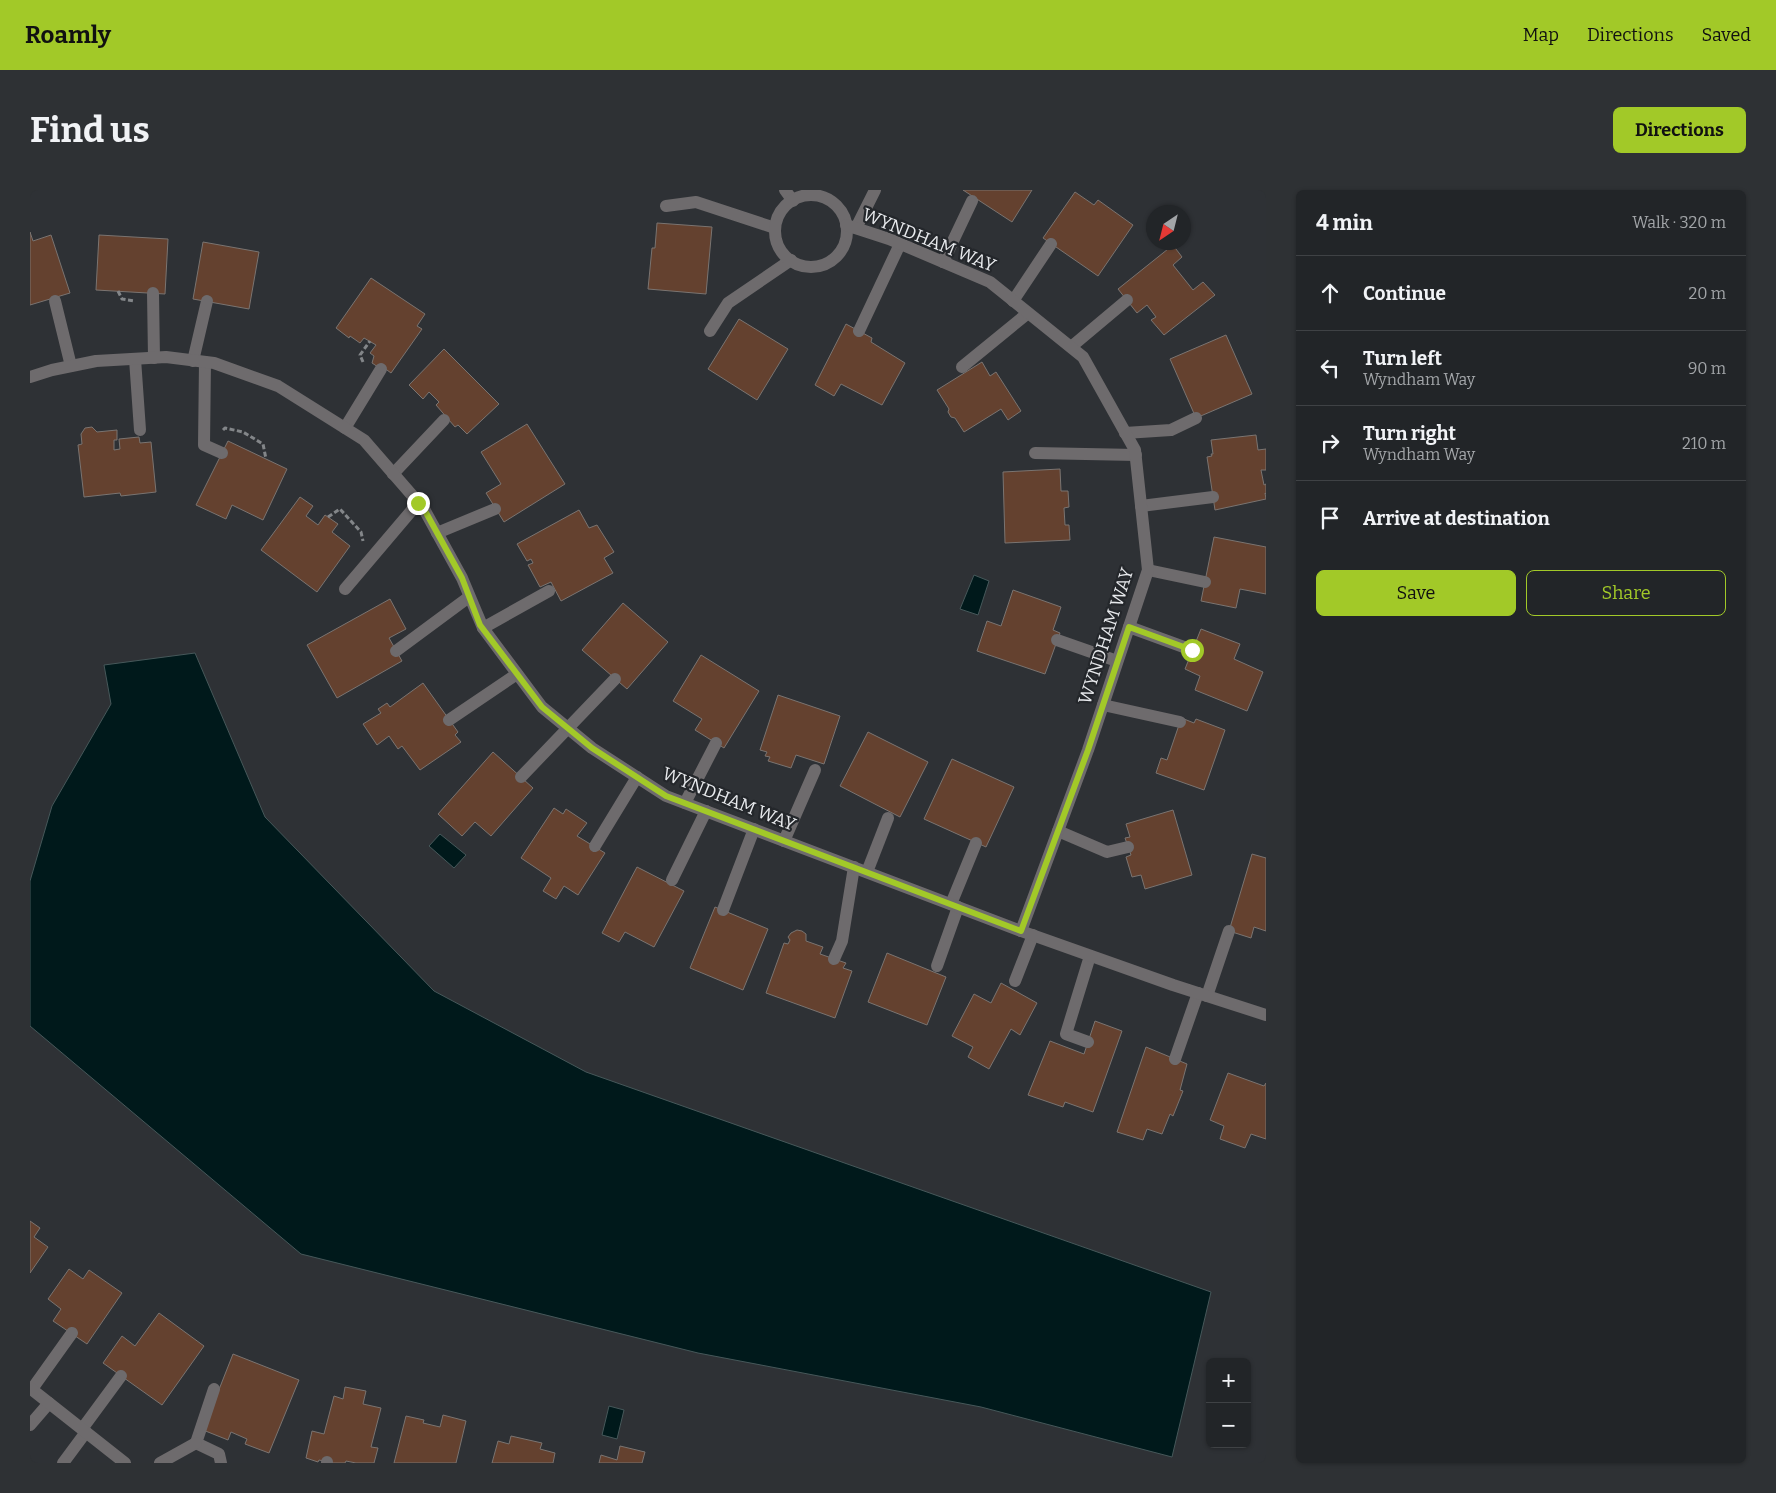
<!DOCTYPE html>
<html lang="en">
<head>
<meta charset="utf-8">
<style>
	:root { --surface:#222528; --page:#2e3134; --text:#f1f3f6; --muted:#a2a5a8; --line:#3f4245; --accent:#a2c928 }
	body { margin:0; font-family:Bitter,serif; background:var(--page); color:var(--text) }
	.controls { position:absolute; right:15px; bottom:15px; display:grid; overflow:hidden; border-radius:8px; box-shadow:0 1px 4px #0004 }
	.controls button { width:45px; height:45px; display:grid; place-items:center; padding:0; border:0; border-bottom:1px solid var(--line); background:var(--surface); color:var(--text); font:25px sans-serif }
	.compass { position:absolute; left:1116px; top:15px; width:45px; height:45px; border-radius:50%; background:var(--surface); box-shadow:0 1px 4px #0004; rotate:215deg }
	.stop { position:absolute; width:15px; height:15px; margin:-11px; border:4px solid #a2c928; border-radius:50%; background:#fff }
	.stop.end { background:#a2c928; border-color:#fff; box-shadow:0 1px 5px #0008 }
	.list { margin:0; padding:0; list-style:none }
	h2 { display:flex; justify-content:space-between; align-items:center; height:65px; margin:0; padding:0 20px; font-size:21px }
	h2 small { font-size:16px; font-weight:400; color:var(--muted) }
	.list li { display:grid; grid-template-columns:32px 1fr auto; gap:15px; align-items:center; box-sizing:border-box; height:75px; padding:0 20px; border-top:1px solid var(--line) }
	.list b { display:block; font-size:19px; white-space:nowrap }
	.list p { margin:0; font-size:16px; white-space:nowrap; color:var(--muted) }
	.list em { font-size:16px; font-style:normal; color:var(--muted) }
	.actions { display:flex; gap:10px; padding:15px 20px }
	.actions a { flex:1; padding:11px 0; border:1px solid var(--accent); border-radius:8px; text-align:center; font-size:18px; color:var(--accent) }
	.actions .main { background:var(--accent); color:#111 }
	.icon { flex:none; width:28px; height:28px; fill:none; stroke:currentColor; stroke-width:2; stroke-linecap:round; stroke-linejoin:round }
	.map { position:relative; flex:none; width:1236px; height:1273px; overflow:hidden; border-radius:8px }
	header { display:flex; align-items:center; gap:30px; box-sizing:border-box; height:70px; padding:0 25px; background:var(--accent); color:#111 }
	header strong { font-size:24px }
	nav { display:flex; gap:28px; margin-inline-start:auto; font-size:18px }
	.intro { display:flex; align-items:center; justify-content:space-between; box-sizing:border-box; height:120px; padding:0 30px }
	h1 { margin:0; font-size:35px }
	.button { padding:12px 22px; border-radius:8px; background:var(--accent); color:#111; font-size:18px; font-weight:700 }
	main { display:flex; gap:30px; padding:0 30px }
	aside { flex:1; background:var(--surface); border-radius:8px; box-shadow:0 1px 4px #0004 }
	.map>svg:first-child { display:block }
</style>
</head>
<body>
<header>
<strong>Roamly</strong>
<nav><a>Map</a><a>Directions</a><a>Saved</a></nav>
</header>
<div class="intro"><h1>Find us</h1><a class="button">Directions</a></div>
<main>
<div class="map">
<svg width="1236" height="1273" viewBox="0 0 1236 1273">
	<rect width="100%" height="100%" fill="#2e3135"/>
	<g fill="#00191b" stroke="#46585a">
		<path d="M944 385 959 391 948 425 930 419Z"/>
		<path d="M165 463 235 627 404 801 556 882 1181 1102 1142 1267 951 1217 668 1163 271 1064 0 836V691L22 616 81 514 74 475Z"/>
		<path d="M410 644 436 665 424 678 399 656Z"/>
		<path d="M579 1216 594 1220 587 1249 572 1245Z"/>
	</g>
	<g fill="#64412f" stroke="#7a7471">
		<path d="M933 0H1002L982 32Z"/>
		<path d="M1045 2 1064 15 1068 10 1103 35 1068 86 1013 48Z"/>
		<path d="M627 33 682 37 676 104 618 99 622 58H625Z"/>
		<path d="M0 42 3 51 21 45 40 103 0 115Z"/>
		<path d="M69 45 138 49 135 104 66 100Z"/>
		<path d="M173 52 229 62 219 119 163 109Z"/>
		<path d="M1143 55 1152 67 1143 75 1163 100 1173 92 1185 105 1134 145 1121 130 1126 127 1117 115 1107 123 1088 99Z"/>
		<path d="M341 88 395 124 387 136 392 139 361 183 353 177 351 179 342 173 344 166 340 163 346 155 334 148 330 153 320 146 319 148 306 138Z"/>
		<path d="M709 129 758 159 727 210 678 179Z"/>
		<path d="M816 134 842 148 841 152 875 173 852 215 811 194 804 206 785 195Z"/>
		<path d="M1196 145 1222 204 1166 228 1140 169Z"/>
		<path d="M414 159 469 214 437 244 428 235 425 237 406 215 409 212 399 202 393 209 379 195Z"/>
		<path d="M952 172 960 186 966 182 991 221 978 230 971 219 934 242 925 228 921 227 918 222 919 219 907 200Z"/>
		<path d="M497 234 535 294 474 332 456 303 471 294 451 262Z"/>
		<path d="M62 237 67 242 87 240V250H84V260L90 259 89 249 109 247 110 253 121 252 126 302 91 306 90 303 54 307 48 255 52 254 51 244 55 238Z"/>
		<path d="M1226 245 1228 260 1236 259V280H1231L1234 295 1236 294V304L1235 303 1236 309 1185 320 1177 267 1182 266 1181 264H1183L1181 250Z"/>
		<path d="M198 251 257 279 233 330 202 315 196 329 166 315Z"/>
		<path d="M1030 279 1031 301H1038L1039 317 1034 318 1035 335H1039L1040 350 975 353 973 282Z"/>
		<path d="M270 307 283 316 276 326 288 335 295 325 308 334 302 342 320 356 287 402 231 360Z"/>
		<path d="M549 320 559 338 567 335 584 362 574 368 583 383 531 411 521 392 510 397 498 375 503 373 501 369 497 371 487 354Z"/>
		<path d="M1184 347 1236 357V404L1210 399 1206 418 1171 411Z"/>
		<path d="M983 400 1031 417 1023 440 1030 443 1015 484 947 461 957 431 971 436Z"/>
		<path d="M360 409 376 439 359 448 372 471 307 508 277 455Z"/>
		<path d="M593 413 638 452 597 499 552 460Z"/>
		<path d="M1171 439 1210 454 1204 469 1233 482 1217 521 1165 500 1170 486 1155 479Z"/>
		<path d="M671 465 729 501 694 558 665 540 672 529 643 511Z"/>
		<path d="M393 493 428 542 425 545 431 552 390 580 372 556 368 559 359 546 347 555 333 534 351 523 348 519 357 513 360 517Z"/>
		<path d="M748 505 810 526 794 574 766 565 761 578 738 571 740 567 735 566 737 562 730 560Z"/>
		<path d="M1154 529 1164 533 1166 529 1195 540 1174 600 1126 583 1131 568 1137 570 1150 532Z"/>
		<path d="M838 542 898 572 870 627 810 596Z"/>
		<path d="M463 562 503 598 461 646 445 632 432 646 408 624Z"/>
		<path d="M922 569 984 597 956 657 894 629Z"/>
		<path d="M524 618 533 624 536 619 557 633 547 646 575 663 548 705 534 696 526 709 513 701 521 688 491 668Z"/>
		<path d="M1143 620 1162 685 1115 699 1111 685 1102 687 1096 667 1101 665 1095 648 1100 647 1096 634Z"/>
		<path d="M1222 664 1236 668V741L1224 737 1221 748 1199 741Z"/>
		<path d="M607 677 654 701 624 757 595 742 589 752 572 743Z"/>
		<path d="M685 717 738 739 713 800 660 778Z"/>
		<path d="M767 740 772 741 776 744V751L793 757 790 764 816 773 813 778 822 781 805 828 736 803 754 753 758 754 760 750 758 747 761 743Z"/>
		<path d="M857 763 916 787 897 835 838 812Z"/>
		<path d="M971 793 1007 813 990 845 981 839 959 879 938 867 943 857 922 846 944 804 961 813Z"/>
		<path d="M1065 831 1092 841 1063 922 1035 912 1033 917 998 905 1020 851 1054 864Z"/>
		<path d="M1116 857 1157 874 1150 900 1153 901 1143 926 1140 924 1132 944 1117 939 1113 950 1087 942Z"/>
		<path d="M1198 883 1234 896 1236 893V949L1221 944 1215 958 1190 949 1194 936 1180 930Z"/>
		<path d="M0 1031 10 1038 4 1047 18 1057 0 1083Z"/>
		<path d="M39 1079 53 1089 59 1080 92 1103 57 1154 23 1131 31 1119 18 1109Z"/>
		<path d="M129 1123 174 1156 132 1215 73 1173 92 1146 105 1156Z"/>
		<path d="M203 1164 269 1190 239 1263 215 1254 217 1249 201 1242 198 1250 173 1240Z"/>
		<path d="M315 1197 336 1201 333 1214 351 1218 341 1257 348 1258 344 1273H326L316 1271 315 1273H303L289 1270 288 1272 276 1268 282 1241 294 1244 304 1206 313 1209Z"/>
		<path d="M413 1225 436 1231 426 1273H364L376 1226 394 1230 393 1233 410 1237Z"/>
		<path d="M481 1246 512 1253 510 1259 525 1263 523 1273H462L468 1251 479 1254Z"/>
		<path d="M590 1256 615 1262 612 1273H569L571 1265 587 1270Z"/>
	</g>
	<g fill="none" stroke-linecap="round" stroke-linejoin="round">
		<g stroke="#838689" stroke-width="3" stroke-dasharray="5 2.5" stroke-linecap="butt">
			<path d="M88 101 92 109 105 111"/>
			<path d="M333 172 330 165 340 151"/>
			<path d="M193 240 195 238 213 242 233 254 236 269"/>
			<path d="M298 327 310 319 331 342 333 351"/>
		</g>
		<g stroke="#6e6b6d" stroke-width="12">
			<path d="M755 0 763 11"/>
			<path d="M781 0 782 5"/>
			<path d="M636 16 666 12 745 38"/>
			<path d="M826 38 845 0"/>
			<path d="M913 72 942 11"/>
			<path d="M123 103 124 168"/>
			<path d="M25 111 41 176"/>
			<path d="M983 111 1021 54"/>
			<path d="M680 141 698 113 761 70"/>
			<path d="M829 141 870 54"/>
			<path d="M1041 157 1097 110"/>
			<path d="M105 169 110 240"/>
			<path d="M163 171 177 111"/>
			<path d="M175 172 174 255 192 263"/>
			<path d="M932 177 998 123"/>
			<path d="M315 238 351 179"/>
			<path d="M1095 243 1141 240 1166 228"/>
			<path d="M1005 263 1106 265"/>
			<path d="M363 284 414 230"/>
			<path d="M1111 316 1183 307"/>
			<path d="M407 343 465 319"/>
			<path d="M1118 380 1175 392"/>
			<path d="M315 399 388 313"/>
			<path d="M1099 437 1162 460"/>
			<path d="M453 438 519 401"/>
			<path d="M1027 450 1087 471"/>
			<path d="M366 461 439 407"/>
			<path d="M1073 515 1150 532"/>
			<path d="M419 530 487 484"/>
			<path d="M491 587 585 489"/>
			<path d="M655 613 686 553"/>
			<path d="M1028 641 1077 662 1098 657"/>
			<path d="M754 651 785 580"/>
			<path d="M565 656 607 587"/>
			<path d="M837 682 858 628"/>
			<path d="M642 690 676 621"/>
			<path d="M921 714 946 653"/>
			<path d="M693 720 724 639"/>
			<path d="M804 769 812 751 824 677"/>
			<path d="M907 776 928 717"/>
			<path d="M985 791 1003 745"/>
			<path d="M1177 806 1199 741"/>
			<path d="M1058 852 1036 844 1060 766"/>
			<path d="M1145 869 1168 803"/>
			<path d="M2 1199 42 1143"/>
			<path d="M184 1199 166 1253 189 1264 191 1273"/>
			<path d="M0 1235 19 1213"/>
			<path d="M52 1239 91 1186"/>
			<path d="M33 1273 56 1242"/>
			<path d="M130 1273 166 1253"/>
			<path d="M297 1273V1272"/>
		</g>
		<g stroke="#6e6b6d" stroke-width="12">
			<circle cx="781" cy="41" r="36"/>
			<path d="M816 35 859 49 960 92 1053 167 1105 260 1118 380 1058 560 991 741"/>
			<path d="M0 187 22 180 66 171 136 167 184 173 248 196 334 250 394 319 432 388 453 438 512 517 562 558 636 606 991 741 1143 795 1236 825"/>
			<path d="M0 1198 95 1273"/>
		</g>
	</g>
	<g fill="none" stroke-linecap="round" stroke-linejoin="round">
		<path stroke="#a2c928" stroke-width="6" d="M388 313 394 319 432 388 450 435 512 517 562 558 636 606 991 741 1058 560 1099 437 1162 460"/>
	</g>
	<g text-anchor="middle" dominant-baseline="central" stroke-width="4.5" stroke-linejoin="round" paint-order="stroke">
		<g font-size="18" fill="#e8eaed" stroke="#24272b">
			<text transform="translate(899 50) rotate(22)">WYNDHAM WAY</text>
			<text transform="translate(1076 446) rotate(-72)">WYNDHAM WAY</text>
			<text transform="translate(699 609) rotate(22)">WYNDHAM WAY</text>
		</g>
	</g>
</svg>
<div class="controls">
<button>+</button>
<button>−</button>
</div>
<svg class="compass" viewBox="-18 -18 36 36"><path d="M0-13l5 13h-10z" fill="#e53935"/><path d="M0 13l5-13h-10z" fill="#a2a5a8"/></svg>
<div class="stop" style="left:1162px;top:460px"></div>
<div class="stop end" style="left:388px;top:313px"></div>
</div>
<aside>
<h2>4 min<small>Walk · 320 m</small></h2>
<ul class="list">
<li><svg class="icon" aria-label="ahead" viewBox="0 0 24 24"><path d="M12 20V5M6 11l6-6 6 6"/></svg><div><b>Continue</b></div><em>20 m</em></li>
<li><svg class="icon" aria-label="left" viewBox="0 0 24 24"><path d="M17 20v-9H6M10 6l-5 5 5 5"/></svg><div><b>Turn left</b><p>Wyndham Way</p></div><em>90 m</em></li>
<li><svg class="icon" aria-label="right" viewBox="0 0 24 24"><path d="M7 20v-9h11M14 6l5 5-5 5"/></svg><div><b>Turn right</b><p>Wyndham Way</p></div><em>210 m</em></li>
<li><svg class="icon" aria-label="arrive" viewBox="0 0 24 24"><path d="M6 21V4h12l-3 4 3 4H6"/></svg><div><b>Arrive at destination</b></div></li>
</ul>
<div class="actions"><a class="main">Save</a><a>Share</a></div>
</aside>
</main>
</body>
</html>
